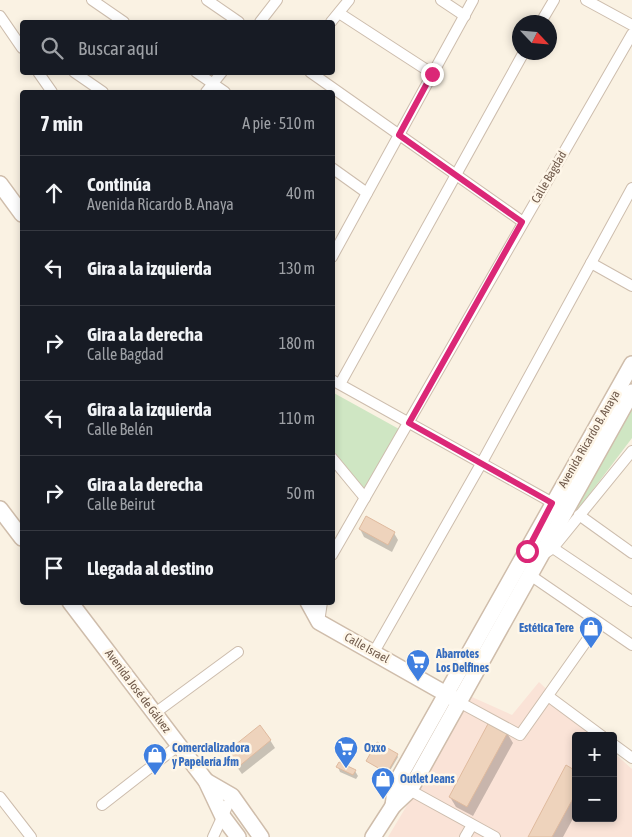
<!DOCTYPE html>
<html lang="es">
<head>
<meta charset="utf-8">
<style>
	:root { --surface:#171b24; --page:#242831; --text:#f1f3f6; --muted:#9ea1a6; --line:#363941 }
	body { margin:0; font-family:"Asap Condensed",sans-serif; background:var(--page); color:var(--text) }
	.controls { position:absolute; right:15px; bottom:15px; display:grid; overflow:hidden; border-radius:5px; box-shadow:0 2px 8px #0003 }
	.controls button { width:45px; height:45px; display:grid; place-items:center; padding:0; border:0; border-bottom:1px solid var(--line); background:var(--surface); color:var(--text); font:25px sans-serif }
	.compass { position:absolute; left:512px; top:15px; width:45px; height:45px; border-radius:50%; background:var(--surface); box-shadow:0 2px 8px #0003; rotate:116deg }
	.stop { position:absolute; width:15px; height:15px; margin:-11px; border:4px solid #db2777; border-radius:50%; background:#fff }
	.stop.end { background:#db2777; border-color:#fff; box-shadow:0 1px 5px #0008 }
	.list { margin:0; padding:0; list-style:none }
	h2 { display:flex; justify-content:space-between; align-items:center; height:65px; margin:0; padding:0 20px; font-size:21px }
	h2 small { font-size:16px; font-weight:400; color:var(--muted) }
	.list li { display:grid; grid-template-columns:32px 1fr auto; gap:15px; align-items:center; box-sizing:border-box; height:75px; padding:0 20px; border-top:1px solid var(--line) }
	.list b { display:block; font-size:19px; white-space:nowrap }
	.list p { margin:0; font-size:16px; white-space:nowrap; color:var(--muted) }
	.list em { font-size:16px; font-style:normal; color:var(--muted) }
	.icon { flex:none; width:28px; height:28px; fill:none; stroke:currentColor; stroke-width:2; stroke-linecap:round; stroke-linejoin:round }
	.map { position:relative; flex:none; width:632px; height:837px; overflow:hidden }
	.search { position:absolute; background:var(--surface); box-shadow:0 2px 8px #0003; left:20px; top:20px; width:315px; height:55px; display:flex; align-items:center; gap:12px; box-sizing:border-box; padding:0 18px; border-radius:5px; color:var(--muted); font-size:19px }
	.panel { position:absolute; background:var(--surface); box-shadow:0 2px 8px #0003; left:20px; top:90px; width:315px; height:515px; border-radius:5px }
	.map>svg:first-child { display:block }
</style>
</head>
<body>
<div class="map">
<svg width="632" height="837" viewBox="0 0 632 837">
	<rect width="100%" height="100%" fill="#faf2e3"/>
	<path fill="#fae3d7" d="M539 682 596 736H576V818H613V752L632 769V837H388L472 697 512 715Z"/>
	<g fill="#cfe6c3">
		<path d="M332 392 399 429 365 490 333 450Z"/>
		<path d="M632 406V438L555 540Z"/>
	</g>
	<g fill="#0003">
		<path d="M360 529 394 533 398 540 392 552 364 537Z"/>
		<path d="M507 733 513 743 473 816 456 807 450 797Z"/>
		<path d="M270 740 275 748 242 774 227 753Z"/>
		<path d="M397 755 398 757 388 774 367 761Z"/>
		<path d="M338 767 355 771 358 776 356 779 340 772Z"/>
		<path d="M576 772V813L563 837H529Z"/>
	</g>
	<g fill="#eed3bc" stroke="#dfba9e">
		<path d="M366 516 395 532 388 545 359 529Z"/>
		<path d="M489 722 508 732 467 807 449 797Z"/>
		<path d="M260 725 271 740 237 768 225 753Z"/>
		<path d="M377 742 398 754 387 773 366 761Z"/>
		<path d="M339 762 356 770 353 775 336 767Z"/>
		<path d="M566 765 576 771V793L552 837H528Z"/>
	</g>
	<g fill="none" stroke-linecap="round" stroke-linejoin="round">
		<g stroke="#cdbdad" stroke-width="12">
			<g id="street">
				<path d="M92 0 124 22"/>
				<path d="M207 0 239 22"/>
				<path d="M441 0 465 16"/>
				<path d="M586 0 632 25"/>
				<path d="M339 13 433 74"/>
				<path d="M0 16 22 48"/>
				<path d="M260 22 277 0"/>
				<path d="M331 22 349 0"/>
				<path d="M541 22 554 0"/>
				<path d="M38 72 52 92"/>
				<path d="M74 72 103 92"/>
				<path d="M196 72 225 92"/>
				<path d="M310 72 523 222"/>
				<path d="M206 92 222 72"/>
				<path d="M332 168 367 193"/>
				<path d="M332 257 473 0"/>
				<path d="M591 263 632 286"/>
				<path d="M332 380 553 503"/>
				<path d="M340 384 524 52"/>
				<path d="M332 458 365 498"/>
				<path d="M579 515 632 553"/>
				<path d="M553 548 632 601"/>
				<path d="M544 554 553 548 632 451"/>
				<path d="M332 555 632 34"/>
				<path d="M530 575 632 645"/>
				<path d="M319 622 322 602"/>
				<path d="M374 652 481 464 632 188"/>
				<path d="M548 696 602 736"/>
				<path d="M459 702 520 735 599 623"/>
				<path d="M155 713 238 652"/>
				<path d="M613 744 632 758"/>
				<path d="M406 788 495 837"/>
				<path d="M0 797 31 837"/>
				<path d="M102 805 179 745"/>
				<path d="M213 837 232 796"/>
				<path d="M465 837 472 825"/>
			</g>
		</g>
		<g stroke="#cfbdab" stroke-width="18">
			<g id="secondary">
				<path d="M0 184 22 214"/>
				<path d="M0 509 22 538"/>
				<path d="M70 602 206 781 223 817 238 837"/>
				<path d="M308 602 319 622 455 699"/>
				<path d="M206 781 232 796 261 837"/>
				<path d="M393 806 396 783 632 364"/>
				<path d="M373 837 393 806 410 790 632 392"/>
			</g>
		</g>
		<use href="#street" stroke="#fff" stroke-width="10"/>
		<use href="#secondary" stroke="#fff" stroke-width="15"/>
	</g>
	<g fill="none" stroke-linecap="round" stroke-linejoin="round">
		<path stroke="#db2777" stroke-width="6" d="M432 74 399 135 522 222 409 423 552 503 527 551"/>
	</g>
	<defs>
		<g id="shop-pin" transform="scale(1.25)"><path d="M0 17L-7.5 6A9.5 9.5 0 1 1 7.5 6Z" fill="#3f7fe0" stroke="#fef6e8"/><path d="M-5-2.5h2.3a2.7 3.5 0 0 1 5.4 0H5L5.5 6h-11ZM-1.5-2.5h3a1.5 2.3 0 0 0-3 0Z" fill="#fff"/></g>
		<g id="supermarket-pin" transform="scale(1.25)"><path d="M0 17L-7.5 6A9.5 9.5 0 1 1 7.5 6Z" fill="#3f7fe0" stroke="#fef6e8"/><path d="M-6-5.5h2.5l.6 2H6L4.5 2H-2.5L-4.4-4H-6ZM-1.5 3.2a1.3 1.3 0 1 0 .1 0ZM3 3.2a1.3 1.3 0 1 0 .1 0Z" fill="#fff"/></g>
	</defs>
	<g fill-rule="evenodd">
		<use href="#shop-pin" x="591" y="628"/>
		<use href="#supermarket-pin" x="418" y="661"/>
		<use href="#supermarket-pin" x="346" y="748"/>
		<use href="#shop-pin" x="155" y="755"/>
		<use href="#shop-pin" x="383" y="779"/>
	</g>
	<g text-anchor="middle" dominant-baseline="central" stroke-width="5" stroke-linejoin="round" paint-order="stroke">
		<g font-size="12" fill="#705a4b" stroke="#fef6e8">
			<text transform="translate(549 177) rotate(-60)">Calle Bagdad</text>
			<text transform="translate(589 439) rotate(-60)">Avenida Ricardo B. Anaya</text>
			<text transform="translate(367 648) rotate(29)">Calle Israel</text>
			<text transform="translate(138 691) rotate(53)">Avenida José de Gálvez</text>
		</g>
		<g font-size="12" font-weight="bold" fill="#366cbe" stroke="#fef6e8" text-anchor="start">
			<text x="574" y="628" text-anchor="end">Estética Tere</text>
			<text x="436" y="654">Abarrotes<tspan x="436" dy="14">Los Delfines</tspan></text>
			<text x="172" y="748">Comercializadora<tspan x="172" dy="14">y Papelería Jfm</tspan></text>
			<text x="364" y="748">Oxxo</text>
			<text x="400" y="779">Outlet Jeans</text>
		</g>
	</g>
</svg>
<div class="controls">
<button>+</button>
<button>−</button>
</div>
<svg class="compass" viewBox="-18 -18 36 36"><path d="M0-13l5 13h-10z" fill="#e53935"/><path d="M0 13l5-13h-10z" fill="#9ea1a6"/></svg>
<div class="stop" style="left:527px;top:551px"></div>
<div class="stop end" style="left:432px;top:74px"></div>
<div class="search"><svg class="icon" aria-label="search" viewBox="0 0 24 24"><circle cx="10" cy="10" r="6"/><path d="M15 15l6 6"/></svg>Buscar aquí</div>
<section class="panel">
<h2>7 min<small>A pie · 510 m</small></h2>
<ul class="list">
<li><svg class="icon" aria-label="ahead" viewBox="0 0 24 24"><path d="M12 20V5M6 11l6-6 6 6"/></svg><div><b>Continúa</b><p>Avenida Ricardo B. Anaya</p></div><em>40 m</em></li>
<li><svg class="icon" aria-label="left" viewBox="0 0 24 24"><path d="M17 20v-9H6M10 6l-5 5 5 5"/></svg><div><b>Gira a la izquierda</b></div><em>130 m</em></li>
<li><svg class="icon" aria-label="right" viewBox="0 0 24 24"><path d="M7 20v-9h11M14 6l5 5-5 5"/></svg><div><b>Gira a la derecha</b><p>Calle Bagdad</p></div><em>180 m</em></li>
<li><svg class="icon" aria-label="left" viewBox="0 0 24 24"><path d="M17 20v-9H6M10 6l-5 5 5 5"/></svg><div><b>Gira a la izquierda</b><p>Calle Belén</p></div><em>110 m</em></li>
<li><svg class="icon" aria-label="right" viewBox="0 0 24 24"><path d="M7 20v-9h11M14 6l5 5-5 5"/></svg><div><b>Gira a la derecha</b><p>Calle Beirut</p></div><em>50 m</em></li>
<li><svg class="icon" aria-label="arrive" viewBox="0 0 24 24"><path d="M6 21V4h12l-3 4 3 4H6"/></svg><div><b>Llegada al destino</b></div></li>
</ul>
</section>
</div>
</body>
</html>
